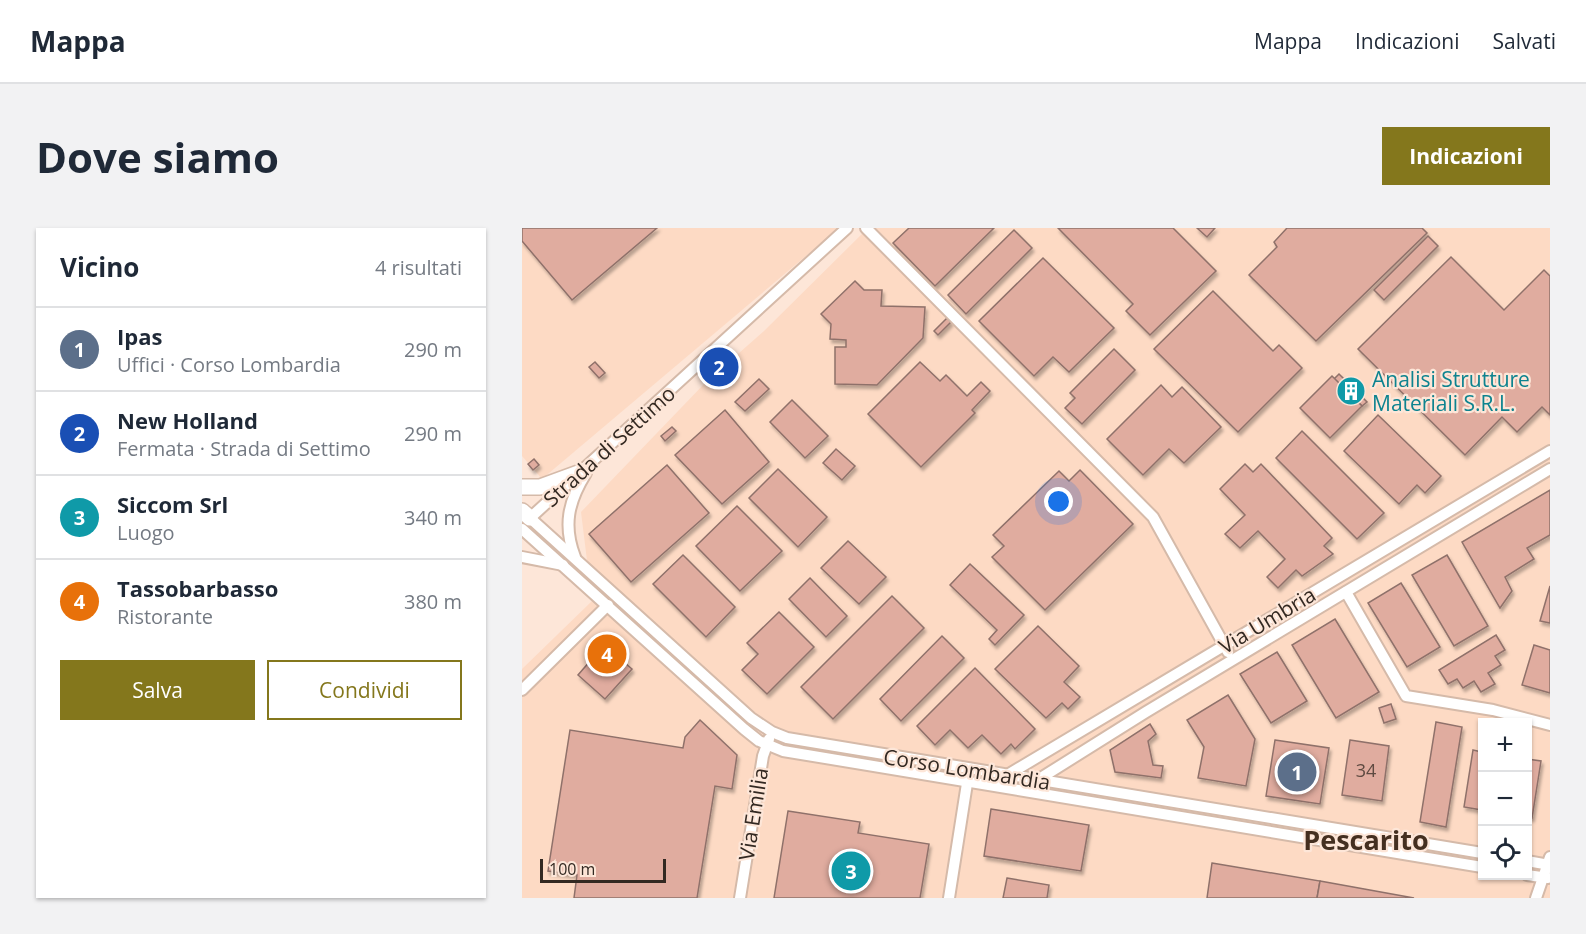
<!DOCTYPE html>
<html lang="it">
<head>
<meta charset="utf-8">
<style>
	:root { --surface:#fff; --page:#f2f2f3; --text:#1f2937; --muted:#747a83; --line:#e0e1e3; --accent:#84771c }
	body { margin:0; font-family:"Open Sans",sans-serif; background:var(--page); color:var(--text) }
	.controls { position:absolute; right:18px; bottom:18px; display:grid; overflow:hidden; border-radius:0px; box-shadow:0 2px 4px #0004 }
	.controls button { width:54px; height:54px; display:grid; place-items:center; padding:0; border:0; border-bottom:2px solid var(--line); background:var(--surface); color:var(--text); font:30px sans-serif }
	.scale { position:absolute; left:18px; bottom:15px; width:126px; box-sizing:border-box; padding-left:6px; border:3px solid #332922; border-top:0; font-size:16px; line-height:21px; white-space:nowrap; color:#332922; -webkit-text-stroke:4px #fde6d8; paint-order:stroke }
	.you { position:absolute; left:537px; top:274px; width:21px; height:21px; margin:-15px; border:4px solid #fff; border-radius:50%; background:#1a73e8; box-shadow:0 0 0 9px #1a73e833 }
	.badge { display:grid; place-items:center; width:39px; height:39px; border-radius:50%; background:var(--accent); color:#fff; font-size:20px; font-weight:700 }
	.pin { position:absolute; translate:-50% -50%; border:3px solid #fff; box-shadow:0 2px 6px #0006 }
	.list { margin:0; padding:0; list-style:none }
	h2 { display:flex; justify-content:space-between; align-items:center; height:78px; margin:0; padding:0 24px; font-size:26px }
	h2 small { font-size:20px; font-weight:400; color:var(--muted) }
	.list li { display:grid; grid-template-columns:39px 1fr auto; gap:18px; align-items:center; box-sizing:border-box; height:84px; padding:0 24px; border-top:2px solid var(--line) }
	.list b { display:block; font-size:22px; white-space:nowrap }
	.list p { margin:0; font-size:20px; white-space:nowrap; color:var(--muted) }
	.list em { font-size:20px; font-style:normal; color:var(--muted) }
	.actions { display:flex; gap:12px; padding:18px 24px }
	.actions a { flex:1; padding:14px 0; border:2px solid var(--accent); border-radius:0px; text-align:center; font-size:21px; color:var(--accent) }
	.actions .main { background:var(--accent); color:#fff }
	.icon { flex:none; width:33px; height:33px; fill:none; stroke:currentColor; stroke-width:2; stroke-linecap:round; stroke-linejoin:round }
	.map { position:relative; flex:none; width:1028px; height:670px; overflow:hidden; border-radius:0px }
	header { display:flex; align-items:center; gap:36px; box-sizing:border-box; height:84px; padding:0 30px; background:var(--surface); border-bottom:2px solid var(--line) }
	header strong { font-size:28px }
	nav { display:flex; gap:33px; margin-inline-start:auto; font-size:21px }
	.intro { display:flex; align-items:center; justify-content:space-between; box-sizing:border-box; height:144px; padding:0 36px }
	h1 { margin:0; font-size:42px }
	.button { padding:15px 27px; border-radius:0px; background:var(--accent); color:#fff; font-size:21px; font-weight:700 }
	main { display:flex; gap:36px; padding:0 36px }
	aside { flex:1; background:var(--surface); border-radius:0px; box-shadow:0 2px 4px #0004 }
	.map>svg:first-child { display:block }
</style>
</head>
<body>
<header>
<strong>Mappa</strong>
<nav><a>Mappa</a><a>Indicazioni</a><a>Salvati</a></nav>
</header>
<div class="intro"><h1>Dove siamo</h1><a class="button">Indicazioni</a></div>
<main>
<aside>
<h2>Vicino<small>4 risultati</small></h2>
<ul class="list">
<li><span class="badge" style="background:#5c6f8a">1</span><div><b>Ipas</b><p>Uffici · Corso Lombardia</p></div><em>290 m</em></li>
<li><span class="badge" style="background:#1a4fb4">2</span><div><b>New Holland</b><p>Fermata · Strada di Settimo</p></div><em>290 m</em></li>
<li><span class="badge" style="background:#0f9aa8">3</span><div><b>Siccom Srl</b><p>Luogo</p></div><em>340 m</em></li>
<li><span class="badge" style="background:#e8710a">4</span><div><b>Tassobarbasso</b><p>Ristorante</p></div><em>380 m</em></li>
</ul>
<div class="actions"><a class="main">Salva</a><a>Condividi</a></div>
</aside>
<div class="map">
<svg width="1028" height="670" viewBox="0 0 1028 670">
	<defs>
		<filter id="shadow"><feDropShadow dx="2" dy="3.5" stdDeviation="1.5" flood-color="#0004"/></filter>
	</defs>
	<rect width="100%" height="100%" fill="#fde6d8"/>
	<g fill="#fddac4" fill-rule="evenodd">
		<path d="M0 0H317L20 251 0 228Z"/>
		<path d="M346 0H1028V670H0V441L70 373 59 284 183 155 242 103ZM960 494H1005V648H960Z"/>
	</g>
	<g fill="#e0ac9f" stroke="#8f716a" stroke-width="1.5" filter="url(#shadow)">
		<path d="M0 0H135L50 72 0 13Z"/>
		<path d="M387 0H472L413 58 371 15Z"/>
		<path d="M536 0H651L694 43 628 107 604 83 611 76Z"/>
		<path d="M675 0H693L685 9Z"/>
		<path d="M765 0H900L905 5 794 113 727 47 755 19 752 14Z"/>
		<path d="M492 2 510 20 444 86 426 67Z"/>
		<path d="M906 8 916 18 862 72 852 62Z"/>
		<path d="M929 29 982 82 1022 42 1028 48V187L1020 179 995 204 980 189 943 227 836 121Z"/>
		<path d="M521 30 592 100 547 144 531 129 512 148 457 93Z"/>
		<path d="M333 53 342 62H360L359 78 403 79 401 110 355 157 313 156V119H324V112L308 111 309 96 299 86Z"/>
		<path d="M691 63 751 123 757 117 780 140 716 204 632 121Z"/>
		<path d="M425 90 429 94 416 107 412 103Z"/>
		<path d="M592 121 613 142 560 196 543 180 553 170 548 165Z"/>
		<path d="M73 134 83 145 77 150 67 139Z"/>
		<path d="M398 134 418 153 424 147 445 168 459 154 468 163 450 182 453 185 399 239 346 186Z"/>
		<path d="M817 146 845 174 840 178 812 151Z"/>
		<path d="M810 148 840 178 808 210 778 180Z"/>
		<path d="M237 151 247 161 223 183 213 174Z"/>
		<path d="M639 157 650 169 660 159 699 199 662 235 647 221 621 247 585 211Z"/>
		<path d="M270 172 306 208 283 230 248 194Z"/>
		<path d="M203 182 247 234 200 276 153 227Z"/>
		<path d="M856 187 919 248 903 265 895 257 877 276 822 223Z"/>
		<path d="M150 199 154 203 143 213 139 208Z"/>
		<path d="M780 203 862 285 835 311 754 230Z"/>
		<path d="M314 221 333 238 320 252 301 235Z"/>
		<path d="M12 231 17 237 11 242 6 236Z"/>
		<path d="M723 236 731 244 739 236 810 310 802 318 811 326 780 348 774 342 756 360 745 349 763 331 736 303 718 320 703 306 723 287 698 261Z"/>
		<path d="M145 237 187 285 109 354 67 306Z"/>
		<path d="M256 241 305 289 276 319 227 270Z"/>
		<path d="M558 242 611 296 523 382 470 329 482 318 471 307 537 243 547 253Z"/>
		<path d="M1028 262V307L1005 320 1012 331 983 349 990 363 978 380 940 314Z"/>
		<path d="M215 278 260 323 218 363 174 318Z"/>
		<path d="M326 313 364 349 337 376 299 340Z"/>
		<path d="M161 327 213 379 184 409 131 356Z"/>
		<path d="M925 327 966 398 932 418 890 347Z"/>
		<path d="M448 336 502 387 473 417 467 411 475 402 428 357Z"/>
		<path d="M288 350 325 388 304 409 267 371Z"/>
		<path d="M879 355 918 419 885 439 846 375Z"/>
		<path d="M1028 358V395L1018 393Z"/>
		<path d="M370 368 402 400 311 491 279 459Z"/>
		<path d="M257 384 292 419 245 466 220 442 236 426 225 415Z"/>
		<path d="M813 391 857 464 814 490 770 417Z"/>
		<path d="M516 398 557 438 542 454 558 469 546 481 540 475 524 490 473 441Z"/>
		<path d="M974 407 983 422 973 428 979 437 966 445 973 456 959 464 952 453 941 460 935 451 926 456 917 442Z"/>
		<path d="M420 408 442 430 379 493 358 471Z"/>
		<path d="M82 417 110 441 83 471 56 447Z"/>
		<path d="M1012 417 1028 422V465L1000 457Z"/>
		<path d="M755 424 785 473 749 495 718 446Z"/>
		<path d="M453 440 513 501 493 521 489 516 479 526 460 507 446 520 428 502 413 517 395 498Z"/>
		<path d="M706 467 733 511 724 558 676 550 682 519 665 492Z"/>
		<path d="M869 476 874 491 862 495 857 480Z"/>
		<path d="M178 492 215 527 210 561 193 558 175 670H52L55 647 26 643 48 502 161 520 163 509Z"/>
		<path d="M914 494 940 499 924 599 898 594Z"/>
		<path d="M628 496 634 506 626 513 631 537 641 538 639 550 593 544 588 522Z"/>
		<path d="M753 512 807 520 798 576 744 568Z"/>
		<path d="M828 512 867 518 860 573 820 567Z"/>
		<path d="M951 522 960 524V582L942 579Z"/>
		<path d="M1005 531 1019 533 1010 590 1005 589Z"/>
		<path d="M469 581 567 597 559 643 462 628Z"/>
		<path d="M266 583 338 594 336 605 407 616 398 670H252Z"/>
		<path d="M690 635 798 653 795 670H685Z"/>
		<path d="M485 650 527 657 525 670H481Z"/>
		<path d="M798 653 892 670H795Z"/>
	</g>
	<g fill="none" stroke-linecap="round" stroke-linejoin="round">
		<g stroke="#d5baa9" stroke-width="14">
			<g id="minor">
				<path d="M325 0 8 290 229 490 250 504 265 510 960 625"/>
				<path d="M344 0 631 289 706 424"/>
				<path d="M0 301 222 501 237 513 261 523 960 639"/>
				<path d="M0 329 41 337"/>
				<path d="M53 329C41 298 46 274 64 245"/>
				<path d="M824 364 884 468 971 482 1028 497"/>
				<path d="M0 462 86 377"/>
				<path d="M482 549 1028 223"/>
				<path d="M514 553 624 484 1028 241"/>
				<path d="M1005 633 1028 637"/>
				<path d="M1005 647 1026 650"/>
				<path d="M218 670 241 528 247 511"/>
				<path d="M427 670 446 549"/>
				<path d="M1014 670 1028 629"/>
			</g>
		</g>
		<g stroke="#d5baa9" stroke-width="18">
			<g id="highway">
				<path d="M0 259H18L59 244"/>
				<path d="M0 283 8 290"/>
			</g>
		</g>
		<use href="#minor" stroke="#fff" stroke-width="10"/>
		<use href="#highway" stroke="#fff" stroke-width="15"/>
	</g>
	<defs>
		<g id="building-disc" transform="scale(1.5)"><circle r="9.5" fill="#0f9aa8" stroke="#fde6d8"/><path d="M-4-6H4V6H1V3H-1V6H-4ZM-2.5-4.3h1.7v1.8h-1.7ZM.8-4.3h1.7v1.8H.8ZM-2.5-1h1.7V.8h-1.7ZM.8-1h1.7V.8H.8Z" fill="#fff"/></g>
	</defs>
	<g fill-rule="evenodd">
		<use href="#building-disc" x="829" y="163"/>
	</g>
	<g text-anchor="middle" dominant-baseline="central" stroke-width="4.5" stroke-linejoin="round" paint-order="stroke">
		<g font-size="18" fill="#5e4a41">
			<text x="844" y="542">34</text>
		</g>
		<g font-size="21" fill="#0d838f" stroke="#fde6d8" text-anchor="start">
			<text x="850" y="151">Analisi Strutture<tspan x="850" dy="24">Materiali S.R.L.</tspan></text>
		</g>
		<g font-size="21" fill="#332922" stroke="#fde6d8">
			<text transform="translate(87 218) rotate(-42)">Strada di Settimo</text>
			<text transform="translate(745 392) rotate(-31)">Via Umbria</text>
			<text transform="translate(445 541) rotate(9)">Corso Lombardia</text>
			<text transform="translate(231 586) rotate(-81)">Via Emilia</text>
		</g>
		<g font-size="27" font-weight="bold" fill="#442f20" stroke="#fde6d8">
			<text x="844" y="611">Pescarito</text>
		</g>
	</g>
</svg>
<div class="controls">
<button>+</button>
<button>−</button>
<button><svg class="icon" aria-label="locate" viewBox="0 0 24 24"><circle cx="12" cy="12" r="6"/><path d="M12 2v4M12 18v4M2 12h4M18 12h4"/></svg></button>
</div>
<div class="scale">100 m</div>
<div class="you"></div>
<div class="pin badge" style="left:775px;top:544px;background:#5c6f8a">1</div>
<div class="pin badge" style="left:197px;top:139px;background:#1a4fb4">2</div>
<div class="pin badge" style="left:329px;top:643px;background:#0f9aa8">3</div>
<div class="pin badge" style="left:85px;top:426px;background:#e8710a">4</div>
</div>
</main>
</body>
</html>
